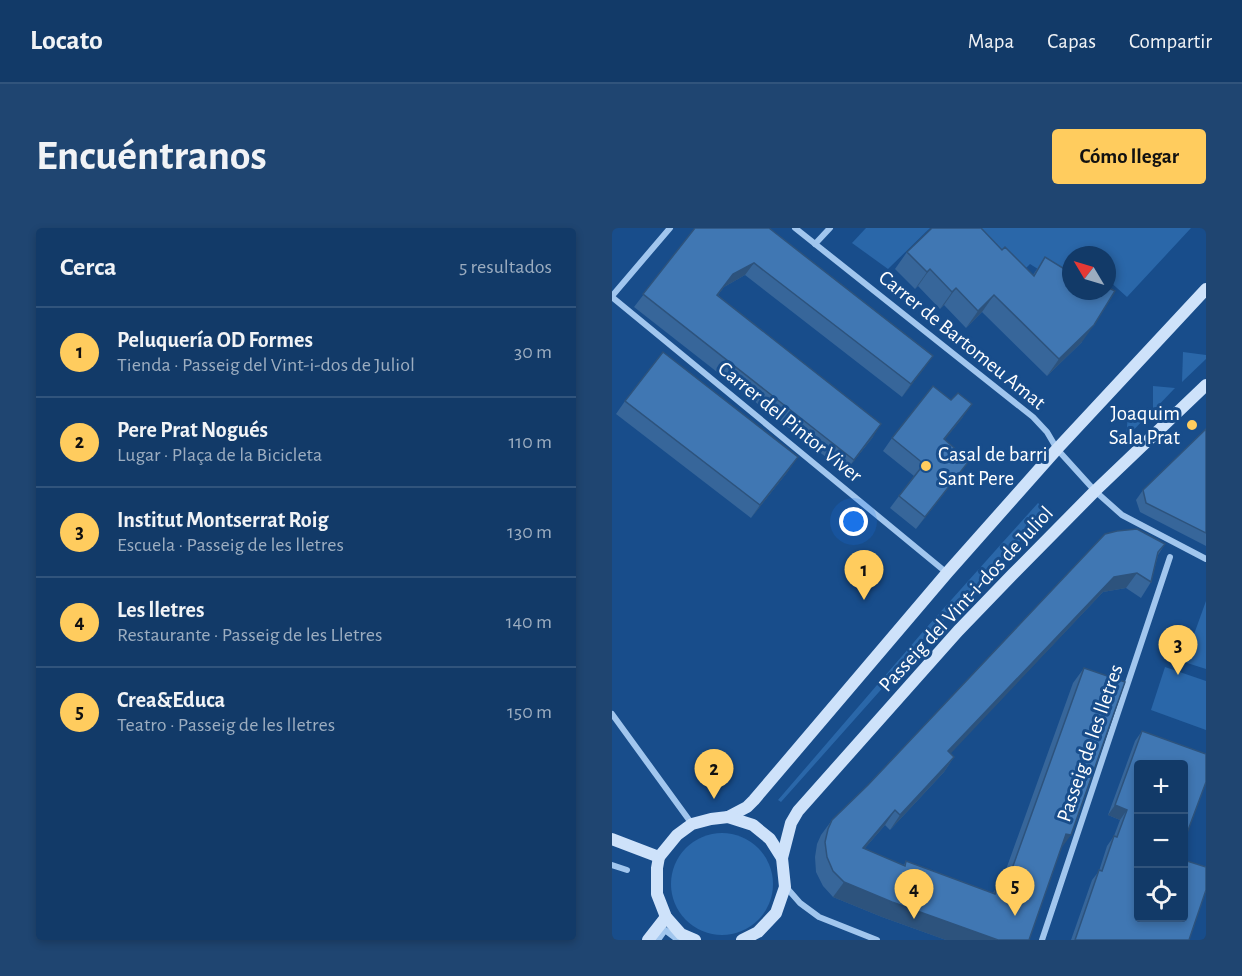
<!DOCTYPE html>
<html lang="es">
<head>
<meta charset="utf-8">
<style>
	:root { --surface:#123a68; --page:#1f4571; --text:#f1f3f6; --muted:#9cadc0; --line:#31547c; --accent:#ffcc5e }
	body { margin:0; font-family:"Alegreya Sans",sans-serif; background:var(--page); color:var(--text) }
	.controls { position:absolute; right:18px; bottom:18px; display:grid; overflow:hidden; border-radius:6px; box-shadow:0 3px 9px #0003 }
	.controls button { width:54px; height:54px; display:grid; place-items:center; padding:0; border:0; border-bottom:2px solid var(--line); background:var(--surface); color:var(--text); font:30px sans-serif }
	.compass { position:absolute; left:450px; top:18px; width:54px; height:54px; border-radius:50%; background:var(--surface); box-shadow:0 3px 9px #0003; rotate:308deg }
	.you { position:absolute; left:242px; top:294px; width:21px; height:21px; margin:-15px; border:4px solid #fff; border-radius:50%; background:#1a73e8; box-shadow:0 0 0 9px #1a73e833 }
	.badge { display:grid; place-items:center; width:39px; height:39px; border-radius:50%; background:var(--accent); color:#111; font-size:20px; font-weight:700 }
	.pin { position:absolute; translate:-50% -50px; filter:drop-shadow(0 2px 3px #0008) }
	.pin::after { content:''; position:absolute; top:32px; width:21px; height:18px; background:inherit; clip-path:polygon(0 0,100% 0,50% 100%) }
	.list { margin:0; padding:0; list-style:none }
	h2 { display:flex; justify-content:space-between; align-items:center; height:78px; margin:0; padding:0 24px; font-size:26px }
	h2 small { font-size:20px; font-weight:400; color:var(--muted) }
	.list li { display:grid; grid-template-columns:39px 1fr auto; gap:18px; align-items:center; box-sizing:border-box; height:90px; padding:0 24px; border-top:2px solid var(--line) }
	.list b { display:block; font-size:22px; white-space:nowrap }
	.list p { margin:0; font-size:20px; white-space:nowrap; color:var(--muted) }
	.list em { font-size:20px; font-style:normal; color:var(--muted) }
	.icon { flex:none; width:33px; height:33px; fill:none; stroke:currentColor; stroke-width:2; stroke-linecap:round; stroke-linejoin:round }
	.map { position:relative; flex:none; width:594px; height:712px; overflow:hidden; border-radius:6px }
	header { display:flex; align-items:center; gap:36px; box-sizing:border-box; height:84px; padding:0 30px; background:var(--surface); border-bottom:2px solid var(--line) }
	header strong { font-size:28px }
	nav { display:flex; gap:33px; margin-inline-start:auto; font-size:21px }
	.intro { display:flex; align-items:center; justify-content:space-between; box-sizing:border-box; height:144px; padding:0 36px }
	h1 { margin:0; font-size:42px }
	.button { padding:15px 27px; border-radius:6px; background:var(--accent); color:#111; font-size:21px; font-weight:700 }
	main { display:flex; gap:36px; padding:0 36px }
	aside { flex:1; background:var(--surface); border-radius:6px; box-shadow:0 3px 9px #0003 }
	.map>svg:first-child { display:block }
</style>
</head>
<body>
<header>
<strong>Locato</strong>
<nav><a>Mapa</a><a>Capas</a><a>Compartir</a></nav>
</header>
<div class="intro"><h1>Encuéntranos</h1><a class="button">Cómo llegar</a></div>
<main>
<aside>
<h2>Cerca<small>5 resultados</small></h2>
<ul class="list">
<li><span class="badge">1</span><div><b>Peluquería OD Formes</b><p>Tienda · Passeig del Vint-i-dos de Juliol</p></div><em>30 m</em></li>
<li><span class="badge">2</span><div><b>Pere Prat Nogués</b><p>Lugar · Plaça de la Bicicleta</p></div><em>110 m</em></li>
<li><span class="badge">3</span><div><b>Institut Montserrat Roig</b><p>Escuela · Passeig de les lletres</p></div><em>130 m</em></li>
<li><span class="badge">4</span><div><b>Les lletres</b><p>Restaurante · Passeig de les Lletres</p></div><em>140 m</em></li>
<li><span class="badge">5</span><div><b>Crea&amp;Educa</b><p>Teatro · Passeig de les lletres</p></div><em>150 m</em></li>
</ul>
</aside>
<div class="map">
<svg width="594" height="712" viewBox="0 0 594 712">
	<rect width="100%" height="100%" fill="#184d8b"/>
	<g fill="#2a67a9">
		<path d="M254 0H318L276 41 240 15Z"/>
		<path d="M341 0H579L515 69 495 51V27H459V62L418 36 403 51Z"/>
		<path d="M571 124 594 127V131L570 154Z"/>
		<path d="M541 158 563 160 541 183Z"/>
		<path d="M516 187 534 189 514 210Z"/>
		<path d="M426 275 436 284 315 410 169 574 166 572 315 399Z"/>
		<path d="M594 373V441L572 434Z"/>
		<path d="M553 439 594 453V502L539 482Z"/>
		<circle cx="110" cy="656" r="51"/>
	</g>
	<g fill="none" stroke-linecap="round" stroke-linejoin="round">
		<g stroke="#a1c6ee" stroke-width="6">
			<path d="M183 0 421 189 435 204 445 221 483 263 510 287 594 331"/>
			<path d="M203 16 218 0"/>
			<path d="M0 68 58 0"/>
			<path d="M0 69 335 345"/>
			<path d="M0 486 80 596"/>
			<path d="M0 637 15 642"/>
			<path d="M174 659 188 675 207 689 265 712"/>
			<path d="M46 712 53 702 66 712"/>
			<path d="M430 712 558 329"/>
		</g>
		<g stroke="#cee2fa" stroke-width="12">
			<path d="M116 589 135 579 142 572 335 345 445 221 594 61"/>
			<path d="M0 611 47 629"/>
			<path d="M170 630 179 595 186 583 346 403 400 347 483 263 594 157"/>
			<path d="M36 712 54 689"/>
			<path d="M83 712 69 706 54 689 45 666V640L47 629 65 607 80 596 99 591 116 589 141 597 158 611 170 630 173 659 164 685 146 704 130 712"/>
		</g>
	</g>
	<g fill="#37669a">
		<path d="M83 0 321 128 290 169 133 47 112 59 106 67 261 209 233 244 22 79Z"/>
		<path d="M390 22 421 47 433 29 470 114 435 148 370 84 354 100 332 77 328 81 306 58 303 61 283 41 295 24Z"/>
		<path d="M13 173 177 242 139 290 4 186Z"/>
		<path d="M351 189 332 212 348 245 304 301 278 280 302 248 271 223 280 210Z"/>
		<path d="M594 201V318L528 284 524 272 531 262Z"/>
		<path d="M493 306 553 316 546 327 539 354 529 370 514 360 491 364 338 525 342 529 332 544 278 602 273 597 252 621 292 637 294 633 381 665 384 660 387 661 461 455 472 440 448 622 417 712H334L270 689 221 669 211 658 204 644 203 629 205 616 209 607 220 592 256 557Z"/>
		<path d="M530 503 526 537 577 712H459L480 652 487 643 495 618 502 608 508 592 496 587 523 513Z"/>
	</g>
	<g fill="#2d537d">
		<path d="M142 35 133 47 112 59 96 80 121 46Z"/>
		<path d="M318 41 306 58 303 61 315 44Z"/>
		<path d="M344 60 332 77 328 81 340 64Z"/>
		<path d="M382 67 370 84 354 100 366 83Z"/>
		<path d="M482 97 470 114 435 148 447 131Z"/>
		<path d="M321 128 312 141 290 169 299 156Z"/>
		<path d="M360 176 351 189 323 224 332 211Z"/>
		<path d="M269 196 261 209 233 244Z"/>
		<path d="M186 229 177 242 139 290 148 277Z"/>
		<path d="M357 233 348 245 304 301 313 289Z"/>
		<path d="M525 345 514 360 491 364 326 539 336 523 502 349Z"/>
		<path d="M342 529 332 544 278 602 288 587Z"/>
		<path d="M503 577 515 582 508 592 496 587Z"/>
		<path d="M283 582 273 597 240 635 251 620Z"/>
		<path d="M454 606 459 607 448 622Z"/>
		<path d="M232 654 386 712H334L270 689 221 669Z"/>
	</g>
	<g fill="#4077b3" stroke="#2d537d" stroke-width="1.5">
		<path d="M83 0H157L321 128 299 156 142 35 121 46 105 67 269 196 242 232 31 66Z"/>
		<path d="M320 0H369L390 22 393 19 422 48 433 29 459 45V63H495V59L503 63 482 97 447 131 382 67 366 83 344 60 340 64 318 41 315 44 295 24Z"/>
		<path d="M51 124 186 229 148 277 13 173Z"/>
		<path d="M321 158 339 172 346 165 360 176 332 211 357 233 313 289 287 268 312 236 280 210Z"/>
		<path d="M594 201V305L534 275 531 262Z"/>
		<path d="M525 301 553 316 546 324 539 354 525 345 502 349 336 523 342 529 288 587 283 582 251 620 293 638 294 633 383 666 384 660 392 663 472 440 513 454 459 607 454 606 417 712H386L280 674 232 654 221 643 215 629 213 614 216 601 220 592 256 557 493 306 505 303Z"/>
		<path d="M530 503 594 526V554L572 613V537H526V690H572V632L594 639V662L577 712H463L487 642 490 643 502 608 505 609 515 582 503 577Z"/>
	</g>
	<g fill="#ffcc5e" stroke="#184d8b" stroke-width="2">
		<circle cx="580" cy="197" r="6"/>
		<circle cx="314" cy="238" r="6"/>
	</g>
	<g text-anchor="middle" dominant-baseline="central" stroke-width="6" stroke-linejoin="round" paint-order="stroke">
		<g font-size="21" fill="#fff" stroke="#184d8b">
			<text transform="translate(350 112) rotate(39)">Carrer de Bartomeu Amat</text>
			<text transform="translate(178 194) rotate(39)">Carrer del Pintor Viver</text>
			<text transform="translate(354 371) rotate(-47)">Passeig del Vint-i-dos de Juliol</text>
			<text transform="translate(478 515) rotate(-71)">Passeig de les lletres</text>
		</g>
		<g font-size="21" fill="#fff" stroke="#184d8b" text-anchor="end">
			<text x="568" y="185">Joaquim<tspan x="568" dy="24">Sala Prat</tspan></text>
			<text x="326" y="226" text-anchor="start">Casal de barri<tspan x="326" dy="24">Sant Pere</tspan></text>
		</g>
	</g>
</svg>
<div class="controls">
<button>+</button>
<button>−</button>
<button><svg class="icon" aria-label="locate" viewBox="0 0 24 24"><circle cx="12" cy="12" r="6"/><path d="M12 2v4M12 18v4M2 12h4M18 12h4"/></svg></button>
</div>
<svg class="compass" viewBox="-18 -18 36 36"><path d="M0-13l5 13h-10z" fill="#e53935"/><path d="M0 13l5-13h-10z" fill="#9cadc0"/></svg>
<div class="you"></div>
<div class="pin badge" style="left:252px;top:372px">1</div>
<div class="pin badge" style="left:102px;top:571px">2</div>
<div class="pin badge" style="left:566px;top:447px">3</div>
<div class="pin badge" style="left:302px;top:691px">4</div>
<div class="pin badge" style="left:403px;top:688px">5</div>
</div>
</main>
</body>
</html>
